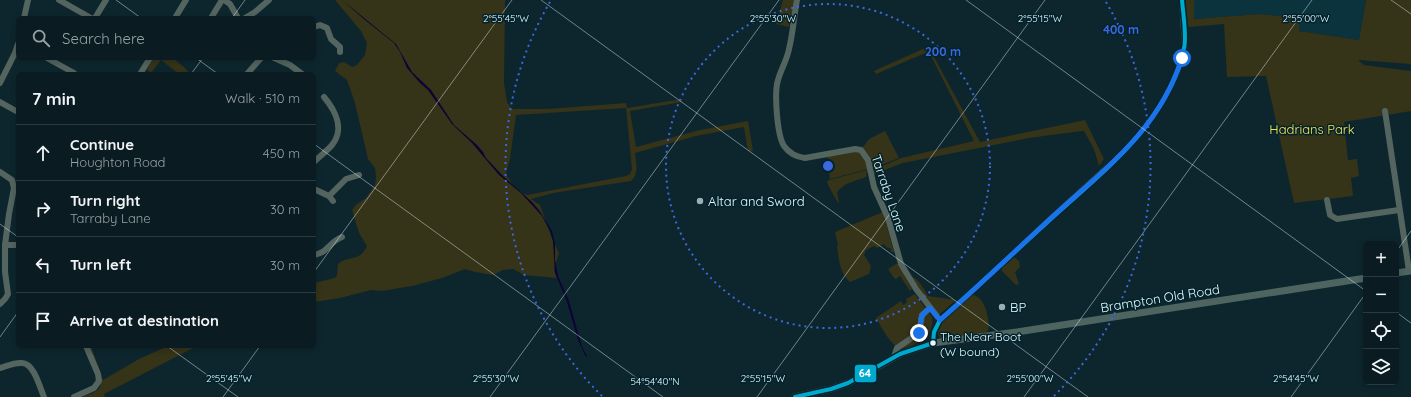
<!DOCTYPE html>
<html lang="en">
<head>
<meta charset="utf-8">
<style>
	:root { --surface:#0a1c22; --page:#13252a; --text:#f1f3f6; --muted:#99a1a5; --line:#2a3a40 }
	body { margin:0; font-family:Quicksand,sans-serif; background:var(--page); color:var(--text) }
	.controls { position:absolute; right:12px; bottom:12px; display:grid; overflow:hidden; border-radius:6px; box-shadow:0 2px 6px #0003 }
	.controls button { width:36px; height:36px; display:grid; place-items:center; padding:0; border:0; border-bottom:1px solid var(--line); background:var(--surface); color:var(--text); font:20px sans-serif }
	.stop { position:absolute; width:12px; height:12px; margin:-9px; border:3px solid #1a73e8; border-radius:50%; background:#fff }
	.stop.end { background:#1a73e8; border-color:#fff; box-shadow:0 1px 4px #0008 }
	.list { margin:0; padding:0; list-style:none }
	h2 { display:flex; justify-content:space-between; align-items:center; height:52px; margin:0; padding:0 16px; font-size:17px }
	h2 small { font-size:13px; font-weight:400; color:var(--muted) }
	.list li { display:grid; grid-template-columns:26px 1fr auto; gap:12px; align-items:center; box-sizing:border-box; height:56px; padding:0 16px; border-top:1px solid var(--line) }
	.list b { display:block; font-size:15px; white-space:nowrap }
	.list p { margin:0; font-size:13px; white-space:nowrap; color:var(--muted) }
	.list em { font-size:13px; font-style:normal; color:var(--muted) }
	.icon { flex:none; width:22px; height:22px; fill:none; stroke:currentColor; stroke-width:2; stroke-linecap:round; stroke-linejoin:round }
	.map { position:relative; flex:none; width:1411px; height:397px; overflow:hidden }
	.search { position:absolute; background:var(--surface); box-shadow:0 2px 6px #0003; left:16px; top:16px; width:300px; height:44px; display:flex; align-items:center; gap:10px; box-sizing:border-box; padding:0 14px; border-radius:6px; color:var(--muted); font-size:15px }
	.panel { position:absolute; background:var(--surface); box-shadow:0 2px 6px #0003; left:16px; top:72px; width:300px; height:276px; border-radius:6px }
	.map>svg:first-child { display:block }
</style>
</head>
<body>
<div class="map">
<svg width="1411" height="397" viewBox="0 0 1411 397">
	<rect width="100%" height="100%" fill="#0d262d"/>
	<path fill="#0a333e" d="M1194 0H1366L1359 40 1299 31V18L1259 14 1194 19Z"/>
	<g fill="#353318" fill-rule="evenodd">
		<path d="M335 0H505L504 83 507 102 512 109H548L626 103 627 108 682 99V102L630 111 636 147 700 130 748 121 753 151H748L744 127 696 136 635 153C636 163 639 174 631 181L553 193 531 199 540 205 553 241 559 253 554 269 557 278 524 275 513 269 503 270 493 275 475 272 465 269 442 278 412 286 382 291 371 290 340 298 314 302V283L335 278 337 275 338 264C348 255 359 263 367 246L359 233 352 210 357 204 366 198 375 185 376 177 375 168 368 159 355 103 347 80 335 71 339 63 344 62 352 67 357 65 365 55 367 43 361 31ZM626 108 632 169 630 174 626 176 527 195C515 191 512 184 506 174L510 159 516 115Z"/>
		<path d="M783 0H795L789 27 776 24Z"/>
		<path d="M1186 0H1194V19L1259 14 1299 18V31L1359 40 1366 0H1411V64L1358 60 1364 65 1411 71V111L1344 122 1348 160 1357 159 1359 176 1351 178 1353 196 1294 203 1266 76 1227 77 1224 24 1189 27 1186 23Z"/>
		<path d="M931 47 933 55 980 142 1085 120 1104 159 1099 166 1094 149 1084 131H1081L1029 138 903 163 874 174 873 170 901 158 974 141 930 54 928 52 923 54 876 74 874 71 925 48Z"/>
		<path d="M153 58H173L185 68 190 74H179L161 60 151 73 147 70Z"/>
		<path d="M885 131 899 158 876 167 830 179 827 156 857 149 864 146 869 139Z"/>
		<path d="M867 170 866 177C855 181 844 183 837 192L839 202 838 203C835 197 828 186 827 182L829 180Z"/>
		<path d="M883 212 894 252H891V249L886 247 884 244 877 248 874 246 866 250 864 255 871 266 869 274 850 282C840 274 839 260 837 247L838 245 835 232Z"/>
		<path d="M1014 257 1019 261 1020 267 1015 272 1019 284 1016 285 1002 271V267Z"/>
		<path d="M896 264H898L912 289 910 291 900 276 896 279 894 278 888 269Z"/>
		<path d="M911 276C920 280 923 288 928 296L956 300 940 314 937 313 926 299Z"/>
		<path d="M915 294 932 317C935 336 917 346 900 349 889 343 882 328 876 318L901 301 903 305 907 302 906 299Z"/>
		<path d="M971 295C984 293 991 321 988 331L985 333 941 339 937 333 942 322Z"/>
		<path d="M89 346H91L103 380 139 359 168 346H197L104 394 105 397H83C88 395 97 392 100 387 104 379 92 354 89 346Z"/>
	</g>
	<path fill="#0c0337" d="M342 0 396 44 412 72 431 90 454 125 477 145 483 152 486 158 503 176 532 202 539 210 552 231 555 244V260L558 276 569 301 582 347 587 356 586 357 578 340 566 299 555 273 553 241 550 231 542 216 521 193 499 175 472 143 452 124 428 90 420 83 407 68 400 52 394 43 365 20Z"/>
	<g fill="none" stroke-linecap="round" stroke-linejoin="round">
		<g stroke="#54645f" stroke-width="6">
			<path d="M59 0 91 18"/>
			<path d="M224 0 230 4 238 18"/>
			<path d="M797 0C794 16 793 33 789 49 787 60 781 69 778 80 774 93 777 135 784 146 789 153 797 157 805 158L855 149 861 150 868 160 874 187 888 218 901 264 916 289 940 320"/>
			<path d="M24 18 28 0"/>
			<path d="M95 18 106 0"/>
			<path d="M175 18 186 0"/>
			<path d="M211 18 222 0"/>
			<path d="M245 18 255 12 269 0"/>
			<path d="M314 27 320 25 327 28 331 39 340 47V52"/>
			<path d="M47 58 74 73"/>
			<path d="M274 58 290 65 302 74"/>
			<path d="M140 74 150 58"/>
			<path d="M247 74 261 58"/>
			<path d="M0 83 15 53 18 44"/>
			<path d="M0 102 18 112"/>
			<path d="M1385 111 1409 271"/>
			<path d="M314 162C320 156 327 151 332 145 345 129 335 110 324 97"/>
			<path d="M0 172 12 180 14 188 9 214 5 245V272L8 294 5 299 0 304"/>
			<path d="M314 189 329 196 333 201"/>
			<path d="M329 196 346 179 359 175"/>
			<path d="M1327 200 1330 215 1337 219 1399 210"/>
			<path d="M5 245H18"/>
			<path d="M314 255C329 252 329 242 342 237"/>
			<path d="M933 343 934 332 940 320 1123 153C1150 124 1177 86 1185 46L1182 0"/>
			<path d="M894 357 897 348 919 333 922 315 930 308"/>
			<path d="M0 368C7 366 15 362 22 363 34 363 40 388 44 397"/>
			<path d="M74 397 94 388 99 381 98 374 86 346"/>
		</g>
		<g stroke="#4e6460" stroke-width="7">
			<path d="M1396 273 1411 271"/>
			<path d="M795 397 831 389 848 383 867 373 900 354 933 343 1017 332 1366 278"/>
		</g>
		<g stroke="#02232c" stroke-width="7">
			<g id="bus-1">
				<path d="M933 343 934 332 940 320C977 286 1015 252 1052 218 1105 170 1168 122 1184 48 1187 37 1183 13 1182 0"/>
				<path d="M795 397 831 389 848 383 900 354 933 343"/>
			</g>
		</g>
		<use href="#bus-1" stroke="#00a9ce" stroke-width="4"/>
	</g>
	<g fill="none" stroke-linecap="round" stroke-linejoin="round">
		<path stroke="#1a73e8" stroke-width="5" d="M919 333C924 319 915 320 930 308L940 320C978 287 1014 252 1051 218 1104 169 1159 131 1182 58"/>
	</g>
	<path fill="none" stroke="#e6f8fe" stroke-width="1" stroke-opacity="0.45" d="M116 0 141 18M541 0 1088 397M966 0 1366 291M1391 0 1411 14M232 18 245 0M196 58 218 74M191 74 203 58M314 144 663 397M0 224 18 237M1396 252 1411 231M314 272 512 0M1396 312 1411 323M0 337 18 312M167 346 238 397M223 397 260 346M490 397 779 0M757 397 1045 0M1024 397 1312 0M1291 397 1366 293"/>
	<g fill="none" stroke="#3b68de" stroke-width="2" stroke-dasharray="2 4">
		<circle cx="828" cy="166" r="162"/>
		<path d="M602 396A323 323 0 0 1 550 2M1106 2A323 323 0 0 1 1054 396"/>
	</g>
	<g fill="#9aaeb5" stroke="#02232c" stroke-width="1.5">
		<circle cx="700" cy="201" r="4"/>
		<circle cx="1002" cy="307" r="4"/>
	</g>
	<circle fill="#e6f8fe" stroke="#02232c" stroke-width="1.5" cx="933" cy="343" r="3.5"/>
	<g text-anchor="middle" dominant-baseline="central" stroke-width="3" stroke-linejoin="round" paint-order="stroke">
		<g font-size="12" fill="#e6f8fe" stroke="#02232c" text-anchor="start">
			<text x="940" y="336">The Near Boot<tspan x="940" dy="15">(W bound)</tspan></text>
		</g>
		<g font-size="13" fill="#f9e458" stroke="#02232c">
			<text x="1312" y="129">Hadrians Park</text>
		</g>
		<g font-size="13" fill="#e6f8fe" stroke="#02232c">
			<text transform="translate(889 193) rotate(71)">Tarraby Lane</text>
			<text transform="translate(1160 298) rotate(-9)">Brampton Old Road</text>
		</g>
		<g font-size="13" fill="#e6f8fe" stroke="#02232c" text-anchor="start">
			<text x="708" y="201">Altar and Sword</text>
			<text x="1010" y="307">BP</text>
		</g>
	</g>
	<g font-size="10" text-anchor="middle" fill="#e6f8fe" stroke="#02232c" stroke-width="3" stroke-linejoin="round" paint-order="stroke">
		<text x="506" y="22">2°55'45"W</text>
		<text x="773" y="22">2°55'30"W</text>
		<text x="1040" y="22">2°55'15"W</text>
		<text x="1306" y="22">2°55'00"W</text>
		<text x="229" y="382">2°55'45"W</text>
		<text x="496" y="382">2°55'30"W</text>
		<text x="763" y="382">2°55'15"W</text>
		<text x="1030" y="382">2°55'00"W</text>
		<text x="1296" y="382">2°54'45"W</text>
		<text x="655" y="385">54°54'40"N</text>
	</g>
	<circle cx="828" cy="166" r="6" fill="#3b68de" stroke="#02232c" stroke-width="2"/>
	<g font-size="12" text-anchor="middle" font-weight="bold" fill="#3b68de" stroke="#02232c" stroke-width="3" stroke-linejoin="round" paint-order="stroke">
		<text x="1121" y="34">400 m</text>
		<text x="943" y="56">200 m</text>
	</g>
	<rect stroke="#02232c" stroke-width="1.5" x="854" y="364" width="23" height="19" rx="4" fill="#00a9ce"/>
	<g font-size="11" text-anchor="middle" font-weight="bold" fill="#fff">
		<text x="865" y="377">64</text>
	</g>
</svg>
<div class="controls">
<button>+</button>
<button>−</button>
<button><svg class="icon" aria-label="locate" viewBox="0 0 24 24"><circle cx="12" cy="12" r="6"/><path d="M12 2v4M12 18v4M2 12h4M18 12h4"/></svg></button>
<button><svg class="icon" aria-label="layers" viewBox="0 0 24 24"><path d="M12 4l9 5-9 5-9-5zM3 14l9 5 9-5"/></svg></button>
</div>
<div class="stop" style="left:1182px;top:58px"></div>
<div class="stop end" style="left:919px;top:333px"></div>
<div class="search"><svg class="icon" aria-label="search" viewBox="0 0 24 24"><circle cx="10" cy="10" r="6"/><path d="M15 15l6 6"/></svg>Search here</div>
<section class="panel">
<h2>7 min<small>Walk · 510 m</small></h2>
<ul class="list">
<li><svg class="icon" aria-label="ahead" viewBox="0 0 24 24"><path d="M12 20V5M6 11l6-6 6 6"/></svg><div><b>Continue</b><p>Houghton Road</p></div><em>450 m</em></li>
<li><svg class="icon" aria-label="right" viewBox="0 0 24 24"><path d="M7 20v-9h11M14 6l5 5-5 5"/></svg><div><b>Turn right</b><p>Tarraby Lane</p></div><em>30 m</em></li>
<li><svg class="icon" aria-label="left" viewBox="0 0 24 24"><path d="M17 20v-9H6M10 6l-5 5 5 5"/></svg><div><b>Turn left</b></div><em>30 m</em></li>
<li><svg class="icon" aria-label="arrive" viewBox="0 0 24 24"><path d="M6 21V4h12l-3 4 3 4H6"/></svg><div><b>Arrive at destination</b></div></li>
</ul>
</section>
</div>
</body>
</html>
